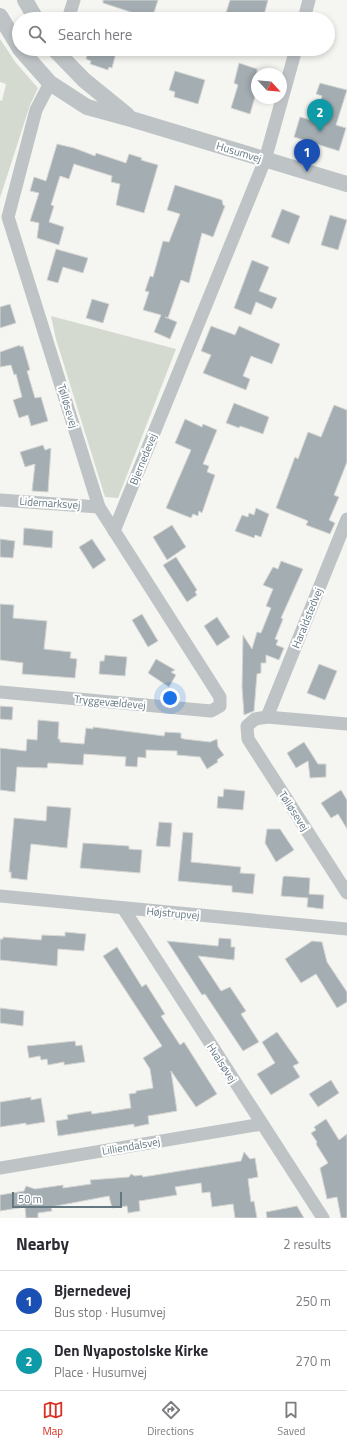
<!DOCTYPE html>
<html lang="en">
<head>
<meta charset="utf-8">
<style>
	:root { --surface:#fff; --page:#f7f7f7; --text:#2b2b33; --muted:#7c7c81; --line:#e1e1e2; --accent:#d93025 }
	body { margin:0; font-family:"Titillium Web",sans-serif; background:var(--page); color:var(--text) }
	.compass { position:absolute; left:251px; top:68px; width:36px; height:36px; border-radius:50%; background:var(--surface); box-shadow:0 2px 6px #0003; rotate:116deg }
	.scale { position:absolute; left:12px; bottom:10px; width:110px; box-sizing:border-box; padding-left:4px; border:2px solid #647882; border-top:0; font-size:11px; line-height:14px; white-space:nowrap; color:#647882; -webkit-text-stroke:3px #fff; paint-order:stroke }
	.you { position:absolute; left:170px; top:698px; width:14px; height:14px; margin:-10px; border:3px solid #fff; border-radius:50%; background:#1a73e8; box-shadow:0 0 0 6px #1a73e833 }
	.badge { display:grid; place-items:center; width:26px; height:26px; border-radius:50%; background:var(--accent); color:#fff; font-size:13px; font-weight:700 }
	.pin { position:absolute; translate:-50% -33px; filter:drop-shadow(0 1px 2px #0008) }
	.pin::after { content:''; position:absolute; top:21px; width:14px; height:12px; background:inherit; clip-path:polygon(0 0,100% 0,50% 100%) }
	.list { margin:0; padding:0; list-style:none }
	h2 { display:flex; justify-content:space-between; align-items:center; height:52px; margin:0; padding:0 16px; font-size:17px }
	h2 small { font-size:13px; font-weight:400; color:var(--muted) }
	.list li { display:grid; grid-template-columns:26px 1fr auto; gap:12px; align-items:center; box-sizing:border-box; height:60px; padding:0 16px; border-top:1px solid var(--line) }
	.list b { display:block; font-size:15px; white-space:nowrap }
	.list p { margin:0; font-size:13px; white-space:nowrap; color:var(--muted) }
	.list em { font-size:13px; font-style:normal; color:var(--muted) }
	.icon { flex:none; width:22px; height:22px; fill:none; stroke:currentColor; stroke-width:2; stroke-linecap:round; stroke-linejoin:round }
	.map { position:relative; flex:none; width:347px; height:1218px; overflow:hidden }
	.search { position:absolute; background:var(--surface); box-shadow:0 2px 6px #0003; left:12px; right:12px; top:12px; height:44px; display:flex; align-items:center; gap:10px; box-sizing:border-box; padding:0 14px; border-radius:22px; color:var(--muted); font-size:15px }
	.sheet { height:172px; background:var(--surface) }
	nav { display:flex; justify-content:space-around; align-items:center; box-sizing:border-box; height:56px; border-top:1px solid var(--line); background:var(--surface); font-size:11px; color:var(--muted) }
	nav a { display:grid; justify-items:center; gap:2px }
	nav .on { color:var(--accent) }
	.map>svg:first-child { display:block }
</style>
</head>
<body>
<div class="map">
<svg width="347" height="1218" viewBox="0 0 347 1218">
	<rect width="100%" height="100%" fill="#f5f5f1"/>
	<g fill="#d5dad0">
		<path d="M0 39 16 63 38 88 30 105 0 198V100L2 101 6 84 0 82Z"/>
		<path d="M51 316 176 349 118 498 105 497 56 339Z"/>
	</g>
	<g fill="#a4aeb2" stroke="#d6d6d4">
		<path d="M103 0H158L152 19 103 3Z"/>
		<path d="M230 0H268L263 19H224Z"/>
		<path d="M89 49H117L112 68 109 67 108 70 90 64 91 61 86 59Z"/>
		<path d="M239 63 257 69V90L250 114 231 108 238 85 234 83Z"/>
		<path d="M175 71 205 80 198 104 174 97 175 92 169 90Z"/>
		<path d="M320 83 347 90 336 125 346 128 339 151 294 137 300 117 315 121 322 96 316 94Z"/>
		<path d="M57 144 74 148 95 156 96 153 126 163 129 154 142 158 141 160 158 165 144 213 116 205 120 184 111 182 112 176 74 164 69 179 60 176 51 205 54 206 49 222 64 227 59 245 37 238 39 223 30 221 39 193 30 191 34 177 46 181Z"/>
		<path d="M175 185 222 200 223 205 225 206 213 237 202 233 189 283 181 280 168 318 165 317 177 322 170 339 154 332 161 315 143 310 149 292 145 291 150 276 153 277 163 241 169 242 180 214 167 210Z"/>
		<path d="M282 209 300 216 289 244 271 237Z"/>
		<path d="M330 215 347 220 338 250 321 245Z"/>
		<path d="M56 249 88 258 83 273 63 267 58 283 47 280Z"/>
		<path d="M252 260 269 267 259 291 277 298 272 309 256 302 251 315 234 308Z"/>
		<path d="M92 299 109 304 103 323 86 318Z"/>
		<path d="M10 304 16 323 0 328V307Z"/>
		<path d="M211 326 235 335 239 326 280 344 272 364 251 356 243 376 250 379 246 390 203 373 211 355 201 351Z"/>
		<path d="M20 345V347L23 346 30 370 27 371 35 398 41 397 48 421 31 426 28 415 19 418 13 400 22 397 16 374 14 375 11 365 0 367V352Z"/>
		<path d="M234 403 269 417 263 434 240 426 239 428 226 423Z"/>
		<path d="M334 405 347 410V462L334 495 339 497 329 520 335 523 330 534 306 525 308 521 276 508 295 457 298 459 308 432 321 437Z"/>
		<path d="M185 419 202 427 203 424 217 430 203 464 209 466 207 472 215 475 202 513 199 511 198 516 193 514 191 518 166 508 191 450 175 443Z"/>
		<path d="M43 445 45 450 51 448 48 492 32 491 35 464 25 467 20 452Z"/>
		<path d="M256 508 269 514 261 537 255 535 254 538 235 531 242 515 248 517 249 513 254 515Z"/>
		<path d="M172 525 186 547 167 560 153 537Z"/>
		<path d="M24 528 53 531 52 548 23 545Z"/>
		<path d="M0 539 15 541 13 558 0 557Z"/>
		<path d="M92 539 106 560 93 569 79 547Z"/>
		<path d="M176 557 197 590 195 592 197 595 187 602 163 565Z"/>
		<path d="M281 561 303 569 281 618 283 619 275 639 278 640 276 645 284 648 279 660 266 655V663H261V673L257 674 254 711 244 715 242 687 243 635 252 649 257 632 261 633 271 608 266 606 273 589 263 585 273 567 278 569Z"/>
		<path d="M0 604 14 605 13 618 47 621 44 649 71 652 70 658 77 659 75 678 22 674 23 663 0 660Z"/>
		<path d="M142 614 158 641 148 647 132 620Z"/>
		<path d="M217 617 230 637 217 646 204 626Z"/>
		<path d="M105 655 127 657 125 676 99 674 100 661H104Z"/>
		<path d="M156 659 175 670 171 672 176 675 169 687 148 673Z"/>
		<path d="M319 664 337 671 325 700 307 693Z"/>
		<path d="M0 706 13 707 12 720 0 719Z"/>
		<path d="M38 720 59 722 58 739H60V742L84 744 86 728 93 729V727L164 736 165 732 181 733V738L184 739 210 742 217 739 218 747 224 755 217 760 218 762 207 769 200 757 177 755V751L146 750V758L138 757 137 767 125 766 126 757 84 754 83 765 48 763 47 768 17 767 15 792 0 790V748L26 751 27 739 37 740Z"/>
		<path d="M304 742 318 764H326V777L310 778 308 761 296 768 287 753Z"/>
		<path d="M224 789 245 791 243 810 217 808 218 796 223 797Z"/>
		<path d="M341 790 347 800V829L338 814 331 818 321 803Z"/>
		<path d="M47 806 71 808 67 848 31 844 27 880 11 878V872H9L14 818 46 821Z"/>
		<path d="M159 822 172 823 170 847 156 846Z"/>
		<path d="M267 829H280L294 850 276 862 265 843Z"/>
		<path d="M183 832 193 833 191 862 241 867 240 873 255 874 253 894 232 892V886L178 881Z"/>
		<path d="M83 843 129 846V849L142 850 140 873 80 868Z"/>
		<path d="M285 876 310 878 309 894 324 895 323 909 307 907 308 898 281 896 283 877Z"/>
		<path d="M65 932 86 934 84 951 58 949 57 966 0 960V939H3V937L41 940 42 935 65 936Z"/>
		<path d="M219 938 231 939V947H235L234 960 198 956 221 991 230 987 246 1011 241 1014 259 1042 243 1051 205 994 202 995 167 941 218 946Z"/>
		<path d="M312 941 322 942 327 962 347 992V1002L337 1008 316 974 301 983 285 959Z"/>
		<path d="M117 947 142 987 146 984 165 1014 161 1016 180 1045 184 1042 217 1094 196 1107 171 1071 177 1111 148 1116 149 1124 134 1127V1124L58 1136 56 1121 68 1119 67 1115 91 1111 92 1114 131 1108 129 1094 136 1093V1091L153 1088 150 1069 143 1058 162 1046 103 956Z"/>
		<path d="M0 1008 24 1011 23 1026 0 1023Z"/>
		<path d="M277 1032 299 1063 293 1066 300 1077 271 1095 257 1074 275 1063 262 1042Z"/>
		<path d="M75 1041 76 1046 82 1045 85 1062 64 1065V1062L48 1065 47 1059 41 1060 40 1056 29 1058 27 1046Z"/>
		<path d="M331 1080 339 1093 318 1107 309 1094Z"/>
		<path d="M31 1097V1100L41 1098 45 1122 26 1125V1123L0 1127V1102Z"/>
		<path d="M326 1119 339 1140 347 1134V1218H341L337 1197 327 1199 320 1168 328 1163 316 1144 317 1142 311 1133 316 1130 314 1127Z"/>
		<path d="M244 1152 250 1159 255 1158 258 1177 248 1179 251 1202 254 1201 257 1218H235L233 1204 212 1207 210 1192 202 1193 201 1183 175 1187 177 1195 139 1201 140 1211 128 1213 127 1206 112 1208 109 1196 51 1207 52 1211 38 1213V1218H26L25 1207 0 1211V1195L24 1191 26 1186 35 1189 63 1185V1188L91 1184 90 1180 129 1177 131 1174 135 1176 142 1175 143 1177 241 1161Z"/>
		<path d="M297 1206 304 1218H267L266 1212Z"/>
	</g>
	<g fill="none" stroke-linecap="round" stroke-linejoin="round">
		<g stroke="#bec3c5" stroke-width="13">
			<path d="M68 19 74 0"/>
			<path d="M304 19 309 0"/>
			<path d="M0 500 99 507"/>
			<path d="M114 531 265 160 296 49"/>
			<path d="M0 692 211 711 220 706V697L99 507 8 217 36 110 50 83"/>
			<path d="M267 717 347 519"/>
			<path d="M347 724 267 717 255 719 247 726 248 739 347 893"/>
			<path d="M0 896 347 929"/>
			<path d="M123 908 323 1218"/>
			<path d="M0 1168 262 1124"/>
		</g>
		<g stroke="#bec3c5" stroke-width="16">
			<path d="M25 0 36 19"/>
			<path d="M0 16 19 47"/>
			<path d="M20 49 50 83 87 107 131 119 347 184"/>
			<path d="M54 49 84 80 127 115"/>
		</g>
	</g>
	<g text-anchor="middle" dominant-baseline="central" stroke-width="4" stroke-linejoin="round" paint-order="stroke">
		<g font-size="11" fill="#647882" stroke="#fff">
			<text transform="translate(239 152) rotate(17)">Husumvej</text>
			<text transform="translate(68 406) rotate(73)">Tølløsevej</text>
			<text transform="translate(143 459) rotate(-68)">Bjernedevej</text>
			<text transform="translate(50 503) rotate(4)">Lidemarksvej</text>
			<text transform="translate(307 618) rotate(-68)">Haraldstedvej</text>
			<text transform="translate(110 702) rotate(5)">Tryggevældevej</text>
			<text transform="translate(294 811) rotate(57)">Tølløsevej</text>
			<text transform="translate(173 913) rotate(5)">Højstrupvej</text>
			<text transform="translate(222 1063) rotate(57)">Hvalsøvej</text>
			<text transform="translate(131 1146) rotate(-10)">Lilliendalsvej</text>
		</g>
	</g>
</svg>
<svg class="compass" viewBox="-18 -18 36 36"><path d="M0-13l5 13h-10z" fill="#e53935"/><path d="M0 13l5-13h-10z" fill="#7c7c81"/></svg>
<div class="scale">50 m</div>
<div class="you"></div>
<div class="pin badge" style="left:307px;top:172px;background:#1a4fb4">1</div>
<div class="pin badge" style="left:320px;top:132px;background:#0f9aa8">2</div>
<div class="search"><svg class="icon" aria-label="search" viewBox="0 0 24 24"><circle cx="10" cy="10" r="6"/><path d="M15 15l6 6"/></svg>Search here</div>
</div>
<section class="sheet">
<h2>Nearby<small>2 results</small></h2>
<ul class="list">
<li><span class="badge" style="background:#1a4fb4">1</span><div><b>Bjernedevej</b><p>Bus stop · Husumvej</p></div><em>250 m</em></li>
<li><span class="badge" style="background:#0f9aa8">2</span><div><b>Den Nyapostolske Kirke</b><p>Place · Husumvej</p></div><em>270 m</em></li>
</ul>
</section>
<nav>
<a class="on"><svg class="icon" aria-label="map" viewBox="0 0 24 24"><path d="M3 6l6-2 6 2 6-2v14l-6 2-6-2-6 2zM9 4v14M15 6v14"/></svg>Map</a>
<a><svg class="icon" aria-label="directions" viewBox="0 0 24 24"><path d="M12 3l9 9-9 9-9-9zM9 14v-3h6M13 9l2 2-2 2"/></svg>Directions</a>
<a><svg class="icon" aria-label="saved" viewBox="0 0 24 24"><path d="M7 4h10v16l-5-4-5 4z"/></svg>Saved</a>
</nav>
</body>
</html>
